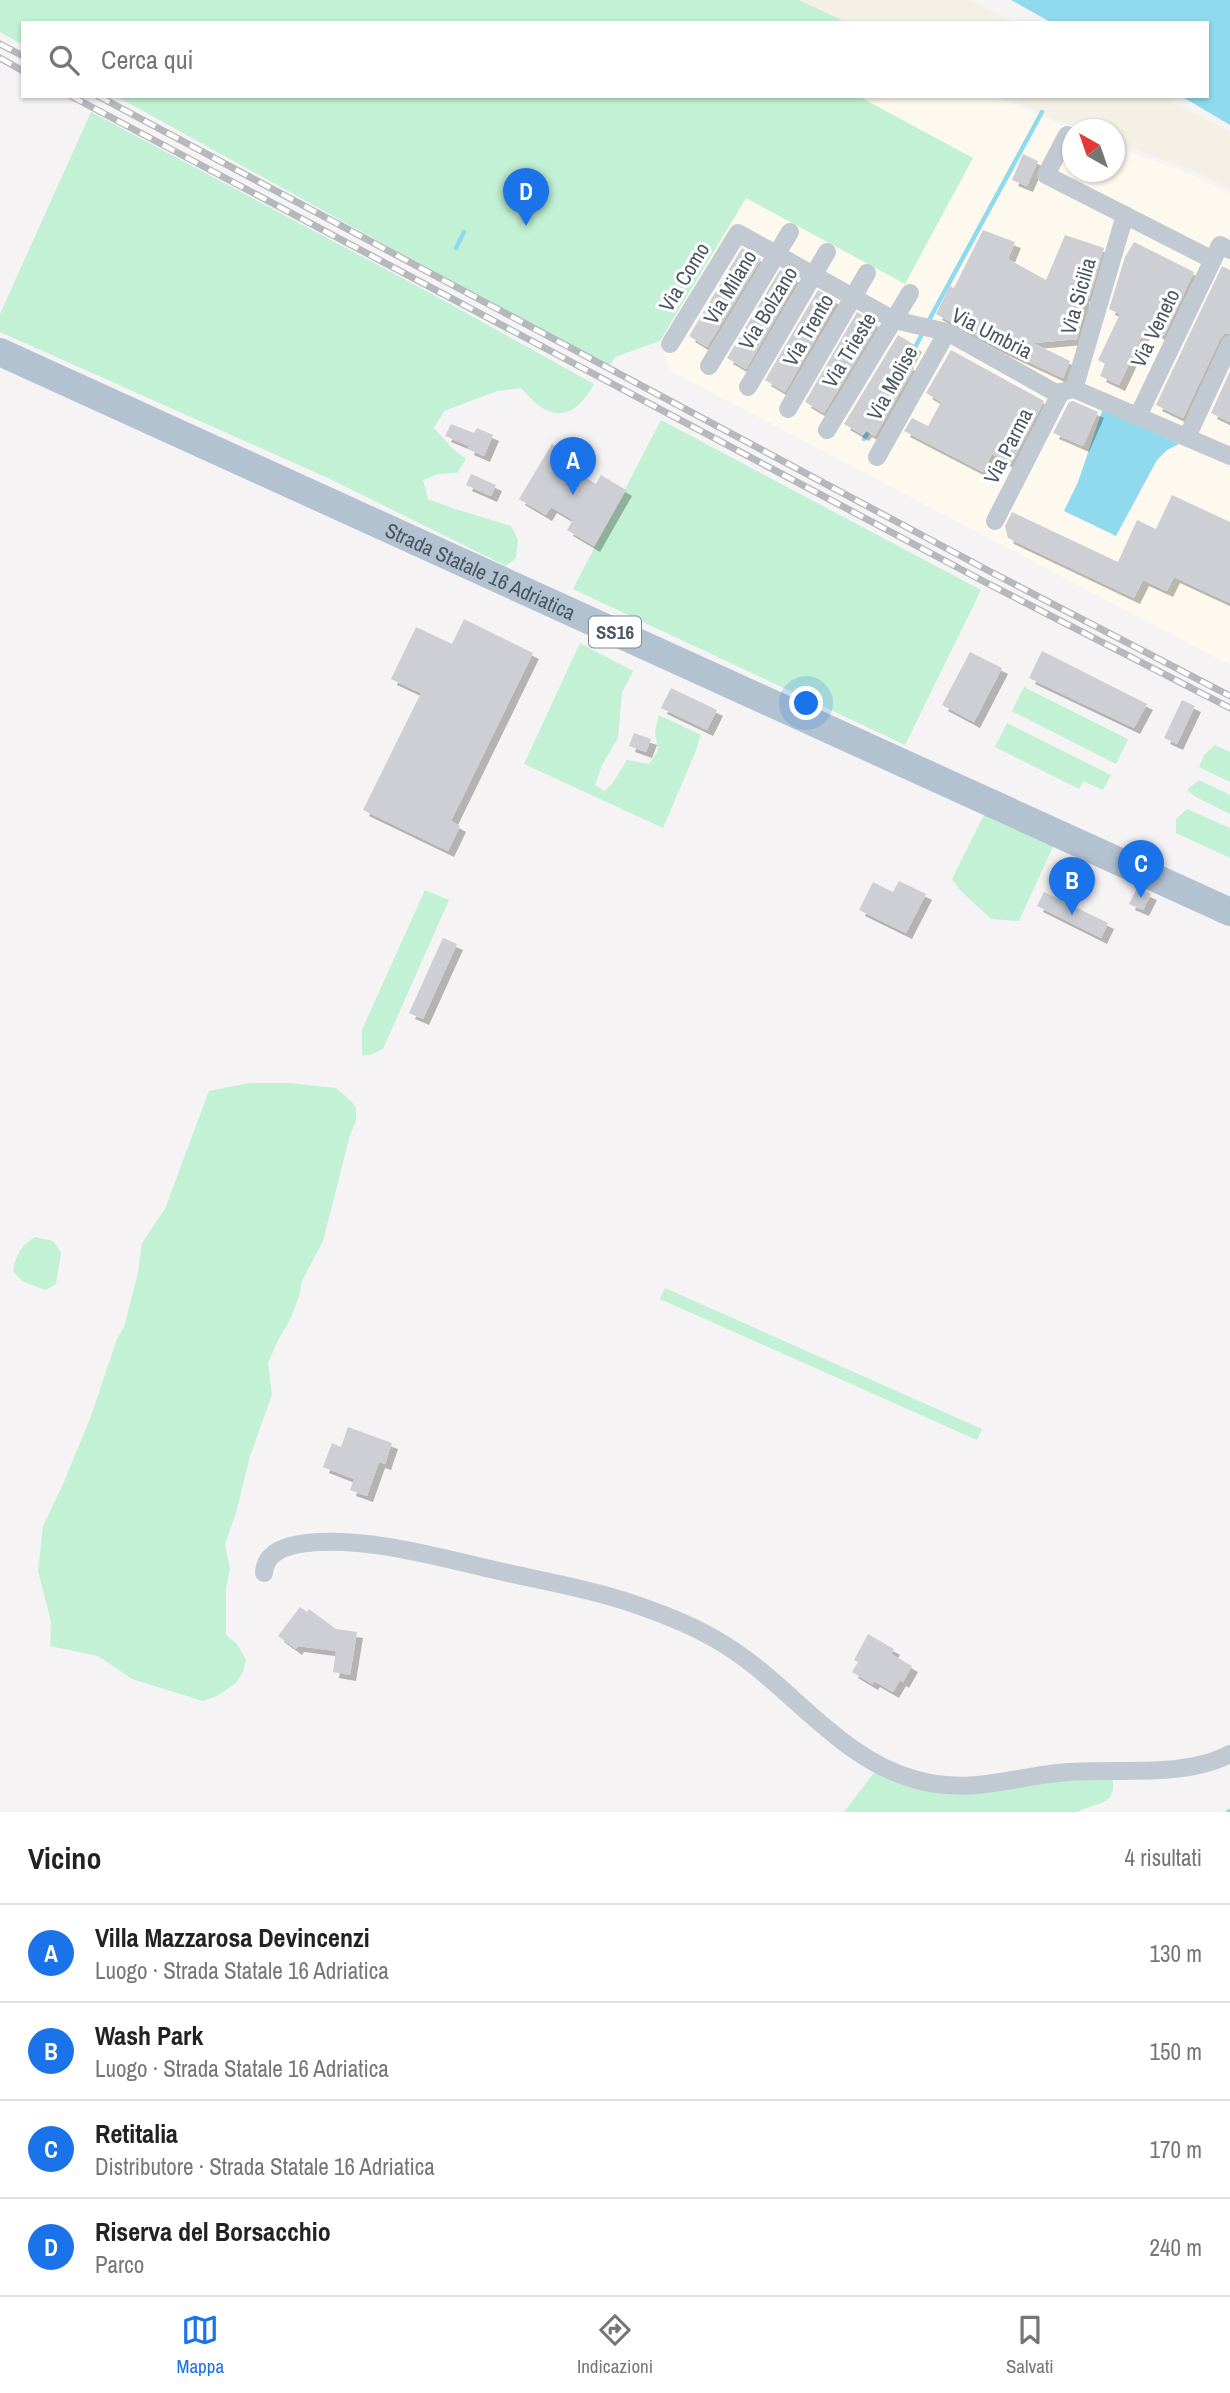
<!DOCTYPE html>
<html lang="it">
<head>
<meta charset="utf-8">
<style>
	:root { --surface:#fff; --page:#f6f6f6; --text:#222; --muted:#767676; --line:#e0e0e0; --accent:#1a73e8 }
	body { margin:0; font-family:"Archivo Narrow",sans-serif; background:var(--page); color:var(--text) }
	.compass { position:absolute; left:1062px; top:119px; width:63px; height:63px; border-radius:50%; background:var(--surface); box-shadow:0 2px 5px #0004; rotate:320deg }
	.you { position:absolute; left:807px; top:704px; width:24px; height:24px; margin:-18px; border:5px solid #fff; border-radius:50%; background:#1a73e8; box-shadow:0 0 0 10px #1a73e833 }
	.badge { display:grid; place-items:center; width:46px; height:46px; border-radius:50%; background:var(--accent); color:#fff; font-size:23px; font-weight:700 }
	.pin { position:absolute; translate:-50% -58px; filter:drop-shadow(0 2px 4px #0008) }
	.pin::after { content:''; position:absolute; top:37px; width:24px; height:21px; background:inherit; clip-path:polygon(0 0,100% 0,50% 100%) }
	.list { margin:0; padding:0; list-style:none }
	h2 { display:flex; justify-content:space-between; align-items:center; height:91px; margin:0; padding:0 28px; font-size:30px }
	h2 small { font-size:23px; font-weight:400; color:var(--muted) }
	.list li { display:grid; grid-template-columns:46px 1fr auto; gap:21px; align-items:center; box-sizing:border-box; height:98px; padding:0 28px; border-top:2px solid var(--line) }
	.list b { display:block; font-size:26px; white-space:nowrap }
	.list p { margin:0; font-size:23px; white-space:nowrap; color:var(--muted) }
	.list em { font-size:23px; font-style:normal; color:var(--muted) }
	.icon { flex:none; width:38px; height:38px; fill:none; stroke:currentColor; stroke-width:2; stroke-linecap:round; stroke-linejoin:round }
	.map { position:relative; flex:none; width:1230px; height:1812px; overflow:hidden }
	.search { position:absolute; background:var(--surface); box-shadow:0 2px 5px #0004; left:21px; right:21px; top:21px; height:77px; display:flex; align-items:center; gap:18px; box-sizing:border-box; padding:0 24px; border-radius:0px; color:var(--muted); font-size:26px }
	.sheet { height:483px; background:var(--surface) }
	nav { display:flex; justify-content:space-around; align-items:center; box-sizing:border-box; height:98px; border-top:2px solid var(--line); background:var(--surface); font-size:19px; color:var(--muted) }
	nav a { display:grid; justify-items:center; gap:4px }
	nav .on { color:var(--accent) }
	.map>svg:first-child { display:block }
</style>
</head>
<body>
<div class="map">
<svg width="1230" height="1812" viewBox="0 0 1230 1812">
	<defs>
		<filter id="shadow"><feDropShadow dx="6" dy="6" stdDeviation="0" flood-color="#0004"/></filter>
	</defs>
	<rect width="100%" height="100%" fill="#f5f3f3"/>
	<path fill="#fdf9ef" d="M808 96H995L1072 130V172H1114L1115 146 1192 175 1230 194V665L671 371 660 341Z"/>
	<g fill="#c3f1d5">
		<path d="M0 0H848L837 17 845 23H23V45L0 32Z"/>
		<path d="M116 96H858L973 158 905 284 746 198 660 341 615 357 608 368Z"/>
		<path d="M91 112 432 294 594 384C584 402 569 421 546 410 537 406 528 395 521 388L497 391 444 411 434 428 453 449 466 459 457 473 438 474 423 480 428 499 455 509 511 526 518 539 516 558 506 566 328 478 0 332V314Z"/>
		<path d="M661 420 981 590 905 745 573 589Z"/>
		<path d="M580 643 633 671 622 693 618 738 602 765 595 785 604 791 612 784 627 760 649 764 658 751 655 731 659 715 701 735 695 753 663 828 524 764Z"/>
		<path d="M1024 687 1128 739 1116 764 1012 711Z"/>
		<path d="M1007 723 1111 775 1103 790 1083 781 1079 789 995 747Z"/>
		<path d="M1215 745 1230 752V782L1199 767 1204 755Z"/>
		<path d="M1199 780 1230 795V814L1196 797 1187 790Z"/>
		<path d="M989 805 1057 838 1019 921 991 919 961 891 952 879Z"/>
		<path d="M1187 809 1230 828V858L1176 833V819Z"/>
		<path d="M425 890 449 900 383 1049 370 1055H362V1030Z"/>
		<path d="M250 1083H289L336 1088 351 1101 356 1108V1121L350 1135 323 1241 302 1281 299 1296 290 1320 278 1340 268 1363 272 1395 250 1456 236 1513 225 1544 230 1569 226 1588V1635L237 1644 246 1660 243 1672 236 1683 217 1696 203 1701 132 1679 98 1656 50 1646 51 1622 38 1571 43 1526 64 1482 91 1416 117 1339 124 1327 138 1273 142 1243 165 1209 209 1091Z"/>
		<path d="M35 1237 53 1241 61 1252 56 1284 45 1290 22 1281 13 1271C16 1255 20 1246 35 1237Z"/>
		<path d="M665 1288 982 1429 977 1440 660 1299Z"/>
		<path d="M876 1770 913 1784 1112 1776C1118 1807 1098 1801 1077 1812H844Z"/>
	</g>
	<g fill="#f5f0e5">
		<path d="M799 0H971L1016 23H848Z"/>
		<path d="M1004 96H1161L1230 131V189L1197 172 1115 142 1114 130 1081 129 1052 119Z"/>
	</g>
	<g fill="#90daee">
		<path d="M1011 0H1230V125L1181 96H1207V23H1052Z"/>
		<path d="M1103 408 1179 444 1167 450 1157 460 1116 536 1064 511 1078 482Z"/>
	</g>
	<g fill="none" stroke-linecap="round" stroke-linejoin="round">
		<g stroke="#90daee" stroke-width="4.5">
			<path d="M456 248 464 232"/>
			<path d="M928 322 1042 112"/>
			<path d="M904 369 921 336"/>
			<path d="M864 439 870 428"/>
			<path d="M1228 1812 1230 1811"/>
		</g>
	</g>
	<g fill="#cdcfd5" filter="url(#shadow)">
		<path d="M1023 154 1038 161 1027 186 1012 180Z"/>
		<path d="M983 230 1015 242 1008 259 1046 280 1065 235 1104 248 1089 299 1083 296 1084 313 1077 339 1033 343 1070 361 1063 378 999 348 936 314 950 286 954 288Z"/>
		<path d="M1134 242 1194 272 1164 336 1146 328 1119 385 1100 376 1105 364 1098 360 1120 314 1109 309 1125 257Z"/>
		<path d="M742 248 761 259 707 347 689 336Z"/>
		<path d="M1222 266 1230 270V333L1224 334 1220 339 1183 418 1156 405Z"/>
		<path d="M780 270 798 279 746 369 727 358Z"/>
		<path d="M818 290 837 301 785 392 765 380Z"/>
		<path d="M857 312 878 324 824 413 805 402Z"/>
		<path d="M898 335 916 346 906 363 914 368 875 436 866 431 863 435 844 424Z"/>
		<path d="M951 350 1044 401 1011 464 992 454 983 472 904 431 912 418 928 426 941 402 926 393Z"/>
		<path d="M1230 371V422L1211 413Z"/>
		<path d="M1073 401 1098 412 1083 446 1053 433 1069 402Z"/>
		<path d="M451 424 474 433 477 428 493 435 484 456 468 449 469 446 445 436Z"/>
		<path d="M552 444 579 461 573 470 596 484 601 475 626 490 594 546 567 530 573 520 551 507 546 515 519 499Z"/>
		<path d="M471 474 496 485 491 496 466 485Z"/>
		<path d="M1172 495 1230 522V603L1174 577 1167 591 1143 580 1134 598 1008 538 1005 526 1012 512 1118 562 1137 520 1156 529Z"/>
		<path d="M464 619 533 653 451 821 460 826 448 851 363 810 421 693 391 679 416 627 452 644Z"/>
		<path d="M1042 651 1147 704 1134 728 1029 678Z"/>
		<path d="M970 652 1002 668 974 722 942 705Z"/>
		<path d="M671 688 717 710 707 730 661 708Z"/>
		<path d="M1182 700 1195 706 1177 744 1164 738Z"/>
		<path d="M634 733 651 739 646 752 629 746Z"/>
		<path d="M899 881 926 894 906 933 859 910 873 882 893 892Z"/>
		<path d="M1137 888 1151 894 1143 910 1129 904Z"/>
		<path d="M1044 892 1108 923 1101 938 1037 906Z"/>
		<path d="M443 938 457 944 423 1019 409 1013Z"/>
		<path d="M348 1427 392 1443 385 1464 379 1462 367 1496 350 1490 354 1479 323 1467 332 1443 341 1447Z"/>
		<path d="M300 1607 307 1612 309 1609 336 1629 357 1632 350 1675 333 1672 336 1651 298 1646 296 1649 278 1636Z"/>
		<path d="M868 1634 894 1649 891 1654 912 1666 903 1682 900 1680 893 1692 874 1681 872 1684 852 1672 858 1662 854 1660Z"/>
	</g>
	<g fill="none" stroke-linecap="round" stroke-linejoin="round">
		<g stroke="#c1cad2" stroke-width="18">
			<path d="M1067 135 1046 175 1213 260"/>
			<path d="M670 344 738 233 894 320 947 332 1056 393 1074 389 1230 456"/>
			<path d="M709 366 790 232"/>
			<path d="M748 387 827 252"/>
			<path d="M1074 389 1125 215"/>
			<path d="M788 409 867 273"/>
			<path d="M1138 416 1220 245 1230 250"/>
			<path d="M827 430 910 293"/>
			<path d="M1187 437 1230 344"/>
			<path d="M877 457 947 332"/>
			<path d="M995 521 1061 392"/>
			<path d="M264 1573C265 1551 288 1545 307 1543 366 1536 441 1558 499 1571 542 1581 586 1588 628 1602 658 1612 688 1623 715 1639 787 1679 835 1758 917 1780 973 1795 1014 1776 1068 1772 1118 1768 1186 1778 1230 1754"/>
		</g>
		<path stroke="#b3c2d1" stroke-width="28" id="s1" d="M0 352 1230 912"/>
		<g stroke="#b5b8bd" stroke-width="7">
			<g id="rail">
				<path d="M0 44 23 56"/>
				<path d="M0 58 23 71"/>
				<path d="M71 96 983 581 1230 708"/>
				<path d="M98 96 989 571 1230 696"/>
			</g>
		</g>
		<use href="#rail" stroke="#fff" stroke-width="4.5" stroke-dasharray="13" stroke-linecap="butt"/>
	</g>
	<g text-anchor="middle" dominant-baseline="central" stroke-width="6" stroke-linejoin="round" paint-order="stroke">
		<rect fill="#fff" stroke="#808990" stroke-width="2" x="589" y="616.5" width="52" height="31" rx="5"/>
		<g font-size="19" font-weight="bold" fill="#4a5661">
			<text x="615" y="632">SS16</text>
		</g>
		<g font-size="21" fill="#4a5661" stroke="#fff">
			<text transform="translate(684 277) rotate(-59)">Via Como</text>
			<text transform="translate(730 287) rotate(-59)">Via Milano</text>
			<text transform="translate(1078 296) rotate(-74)">Via Sicilia</text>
			<text transform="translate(768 308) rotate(-59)">Via Bolzano</text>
			<text transform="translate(1155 328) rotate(-64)">Via Veneto</text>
			<text transform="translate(808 330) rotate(-60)">Via Trento</text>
			<text transform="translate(992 333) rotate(27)">Via Umbria</text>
			<text transform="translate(849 350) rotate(-59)">Via Trieste</text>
			<text transform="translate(892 383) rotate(-61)">Via Molise</text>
			<text transform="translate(1008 446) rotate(-63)">Via Parma</text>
			<text stroke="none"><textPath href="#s1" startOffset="528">Strada Statale 16 Adriatica</textPath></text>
		</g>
	</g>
</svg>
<svg class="compass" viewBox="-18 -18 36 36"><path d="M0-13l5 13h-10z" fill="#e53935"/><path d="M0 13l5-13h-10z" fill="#767676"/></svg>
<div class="you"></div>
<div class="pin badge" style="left:573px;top:495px">A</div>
<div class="pin badge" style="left:1072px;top:915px">B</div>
<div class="pin badge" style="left:1141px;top:898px">C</div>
<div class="pin badge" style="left:526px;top:226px">D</div>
<div class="search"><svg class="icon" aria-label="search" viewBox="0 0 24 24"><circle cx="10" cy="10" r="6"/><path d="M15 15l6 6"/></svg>Cerca qui</div>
</div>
<section class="sheet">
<h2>Vicino<small>4 risultati</small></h2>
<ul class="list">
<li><span class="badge">A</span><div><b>Villa Mazzarosa Devincenzi</b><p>Luogo · Strada Statale 16 Adriatica</p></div><em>130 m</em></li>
<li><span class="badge">B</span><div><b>Wash Park</b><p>Luogo · Strada Statale 16 Adriatica</p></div><em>150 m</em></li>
<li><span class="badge">C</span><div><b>Retitalia</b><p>Distributore · Strada Statale 16 Adriatica</p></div><em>170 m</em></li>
<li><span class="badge">D</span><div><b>Riserva del Borsacchio</b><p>Parco</p></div><em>240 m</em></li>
</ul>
</section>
<nav>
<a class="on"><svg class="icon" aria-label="map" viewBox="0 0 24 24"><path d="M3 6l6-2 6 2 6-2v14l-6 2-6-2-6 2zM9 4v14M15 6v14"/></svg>Mappa</a>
<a><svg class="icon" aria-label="directions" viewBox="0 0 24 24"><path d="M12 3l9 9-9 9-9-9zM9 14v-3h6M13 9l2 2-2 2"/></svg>Indicazioni</a>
<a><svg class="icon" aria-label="saved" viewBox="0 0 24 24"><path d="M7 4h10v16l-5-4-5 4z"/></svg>Salvati</a>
</nav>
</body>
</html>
